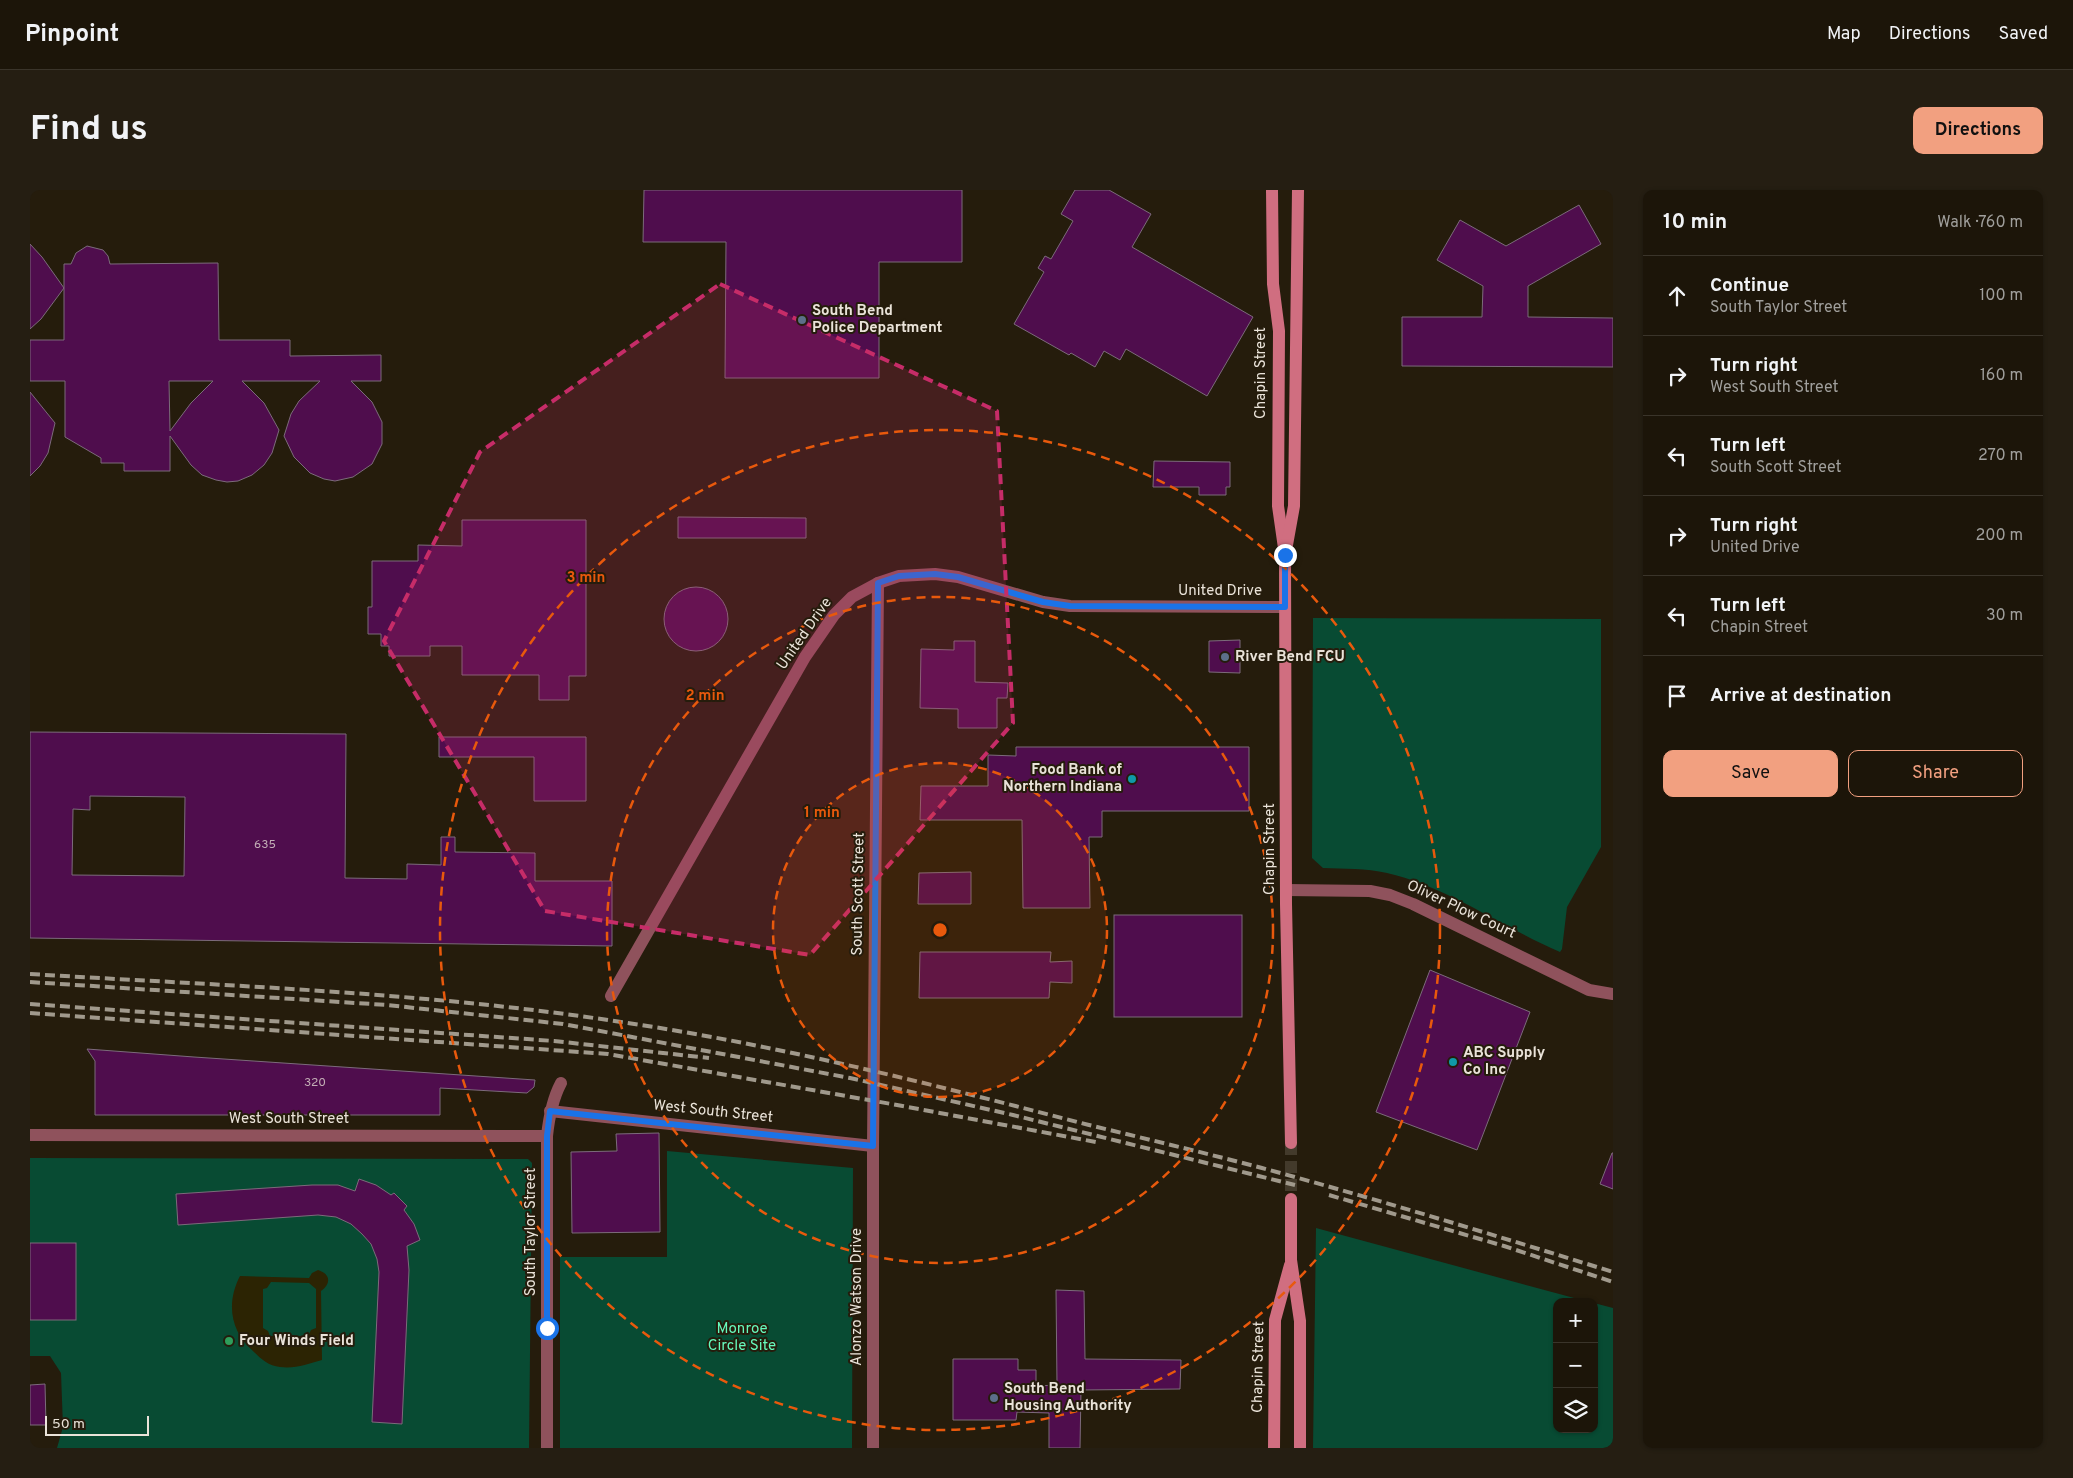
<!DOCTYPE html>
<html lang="en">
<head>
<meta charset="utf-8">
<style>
	:root { --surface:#1c1509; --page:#251e12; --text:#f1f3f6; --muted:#a09f9c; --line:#3a342a; --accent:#f2a080 }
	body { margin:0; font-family:Overpass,sans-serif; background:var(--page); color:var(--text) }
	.controls { position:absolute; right:15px; bottom:15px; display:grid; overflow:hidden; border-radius:10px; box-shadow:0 1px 4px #0004 }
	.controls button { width:45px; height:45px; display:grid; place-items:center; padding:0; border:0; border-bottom:1px solid var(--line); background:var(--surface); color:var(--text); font:25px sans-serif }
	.scale { position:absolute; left:15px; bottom:12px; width:104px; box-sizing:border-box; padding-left:5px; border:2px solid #eae3d9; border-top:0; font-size:14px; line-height:18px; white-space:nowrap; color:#eae3d9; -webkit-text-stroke:4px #251c0c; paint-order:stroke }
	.stop { position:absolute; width:15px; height:15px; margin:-11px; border:4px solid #1a73e8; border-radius:50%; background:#fff }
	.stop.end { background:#1a73e8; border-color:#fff; box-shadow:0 1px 5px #0008 }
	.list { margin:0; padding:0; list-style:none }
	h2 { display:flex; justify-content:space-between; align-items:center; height:65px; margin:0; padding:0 20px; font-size:21px }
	h2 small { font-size:16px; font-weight:400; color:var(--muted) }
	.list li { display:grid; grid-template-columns:32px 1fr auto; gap:15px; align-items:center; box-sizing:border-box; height:80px; padding:0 20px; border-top:1px solid var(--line) }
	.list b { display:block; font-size:19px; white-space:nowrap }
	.list p { margin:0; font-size:16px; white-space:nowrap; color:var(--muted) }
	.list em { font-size:16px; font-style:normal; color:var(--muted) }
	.actions { display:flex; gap:10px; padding:15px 20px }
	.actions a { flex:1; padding:11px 0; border:1px solid var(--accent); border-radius:10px; text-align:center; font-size:18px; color:var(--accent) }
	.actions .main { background:var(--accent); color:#111 }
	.icon { flex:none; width:28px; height:28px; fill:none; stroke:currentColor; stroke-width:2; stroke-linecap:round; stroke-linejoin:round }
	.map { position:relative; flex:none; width:1583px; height:1258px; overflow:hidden; border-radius:10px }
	header { display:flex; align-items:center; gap:30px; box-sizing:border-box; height:70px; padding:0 25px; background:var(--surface); border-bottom:1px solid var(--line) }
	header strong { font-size:24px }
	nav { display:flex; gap:28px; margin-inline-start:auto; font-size:18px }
	.intro { display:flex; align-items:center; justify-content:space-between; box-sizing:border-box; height:120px; padding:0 30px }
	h1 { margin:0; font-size:35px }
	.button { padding:12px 22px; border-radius:10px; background:var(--accent); color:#111; font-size:18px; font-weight:700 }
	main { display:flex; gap:30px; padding:0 30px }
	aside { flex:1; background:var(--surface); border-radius:10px; box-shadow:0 1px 4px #0004 }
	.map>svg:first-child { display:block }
</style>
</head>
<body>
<header>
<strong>Pinpoint</strong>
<nav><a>Map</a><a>Directions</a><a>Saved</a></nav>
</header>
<div class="intro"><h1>Find us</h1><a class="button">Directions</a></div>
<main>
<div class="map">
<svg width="1583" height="1258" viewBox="0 0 1583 1258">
	<rect width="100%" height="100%" fill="#251c0c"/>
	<g fill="#084b33">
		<path d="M1283 428 1571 429V657L1537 717 1532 759 1530 762C1474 738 1416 696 1357 683 1336 678 1314 679 1293 678L1282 668Z"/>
		<path d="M637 961 823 978 822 1258H530V1067H637Z"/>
		<path d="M0 968 498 969 502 973 499 1258H27L33 1237 31 1183 20 1166H0Z"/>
		<path d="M1286 1038 1559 1112H1527V1239H1564V1113L1583 1118V1258H1283Z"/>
	</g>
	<path fill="#2c2403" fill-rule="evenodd" d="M288 1080C301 1084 301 1094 291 1101L292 1170C278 1174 265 1179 250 1177 239 1176 231 1169 224 1162 200 1142 196 1113 210 1086L279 1088 282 1083ZM241 1092 279 1093 286 1099V1138L281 1140 278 1146H240L238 1141 233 1138V1099L237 1098Z"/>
	<g fill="#4f0d4d" stroke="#7c6b7b" fill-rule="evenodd">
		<path d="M614 0H932V72H849V188H695L696 52H613Z"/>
		<path d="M1045 0H1079L1121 24 1102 57 1223 127 1177 206 1096 159 1090 170 1074 161 1065 177 1041 163 1039 165 984 134 1014 82 1008 78 1015 66 1021 69 1043 31 1031 24Z"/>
		<path d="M1549 15 1571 54 1498 96V127L1583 128V177L1372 176V127H1452L1453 96 1407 70 1430 30 1476 56Z"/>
		<path d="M0 54 12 67 34 98 11 129 0 139Z"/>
		<path d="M57 56 73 60 78 66 80 74 188 73 189 150H260V166L351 165V191H321L342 212 352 232V254L342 274 323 287 305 291 294 289 280 283 264 267 254 246 261 224 269 211 290 191H212L234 213 249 240 242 263 234 275 222 285 208 291 197 292 186 290 172 285 161 275 140 246V281H94V273H71V268L35 247V191H0V150H34V74H41L46 63ZM139 191H183L161 213 140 241Z"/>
		<path d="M0 202 25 233 18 263 10 276 0 286Z"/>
		<path d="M1124 271 1200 272V297H1196V305H1169V297H1123Z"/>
		<path d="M648 327 776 328V348H648Z"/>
		<path d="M432 330H556V486H539V510H509V485H432V456H400V466H359V456H351V444H338V417H342V371H388V355L432 356Z"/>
		<circle cx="666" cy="429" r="32"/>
		<path d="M1210 450V483L1179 482V451Z"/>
		<path d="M924 451H945V492L978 493 977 508H967V538H928V519L890 518 891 459 924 460Z"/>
		<path d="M0 542 316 544 315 688 377 689V674L411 675V647H425V662L505 663V691H582V756L0 748ZM60 606 155 607 154 686 42 685 43 619 60 620Z"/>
		<path d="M409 547H556V611H504V567H409Z"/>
		<path d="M986 557H1219V621H1072V647H1059L1060 718H993L992 630H890L891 596H958V565L986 566Z"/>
		<path d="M941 682V714H888L889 683Z"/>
		<rect x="1084" y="725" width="128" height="102"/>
		<path d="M890 762H1021L1020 772 1042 771V793L1020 792 1019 808H889Z"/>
		<path d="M1400 780 1500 822 1447 960 1346 922Z"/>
		<path d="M57 859 164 867 505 890 504 897 497 903 410 898V925H65V871Z"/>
		<path d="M629 943 630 1042 542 1043 541 962 587 961 586 944Z"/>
		<path d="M1582 963H1583V999L1570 994Z"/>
		<path d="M329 989 346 995 361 1005 364 1003 377 1016 374 1020 384 1034 390 1050 377 1056 379 1080 372 1234 342 1232 349 1082 347 1069 341 1054 332 1044 321 1034 306 1027 288 1025 148 1035 146 1004 282 995H308L325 1001Z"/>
		<rect x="0" y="1053" width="46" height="77"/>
		<path d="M1026 1100 1054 1101 1055 1169 1151 1170 1150 1199 1051 1200 1050 1258H1019V1223L987 1222 986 1230H923V1169H988V1180H1006V1196L1027 1195Z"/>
		<path d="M15 1194 16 1235H0V1195Z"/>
	</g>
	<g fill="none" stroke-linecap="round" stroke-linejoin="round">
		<path stroke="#433a2b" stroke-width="12" stroke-dasharray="12 6" stroke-linecap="butt" d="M1261 953V1009"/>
		<g stroke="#8f525c" stroke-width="12">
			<path d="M1256 700 1340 701 1360 705 1383 714 1559 800 1583 804"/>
			<path d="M581 806 775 467 804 425 822 407 848 393"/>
			<path d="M520 921 843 956"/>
			<path d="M517 946C519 927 522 910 531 893"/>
		</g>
		<g stroke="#8f525c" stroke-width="12">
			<path d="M0 945 517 946V1258"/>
			<path d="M843 1258V956L848 393 869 386 905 384 928 387 1013 412 1040 416 1255 417"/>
		</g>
		<g stroke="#d06e80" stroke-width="12">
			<path d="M1242 0 1243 94 1249 141 1248 316 1255 365 1256 714 1261 953"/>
			<path d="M1257 355 1264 316 1268 0"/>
			<path d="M1261 1009V1070L1270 1131V1258"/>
			<path d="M1244 1258 1245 1130 1260 1075"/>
		</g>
		<g stroke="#a0998c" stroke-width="4" stroke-dasharray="10 5" stroke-linecap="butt">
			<path d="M0 784C197 796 396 802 591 832 749 855 905 895 1059 935 1117 949 1175 963 1232 978 1350 1010 1467 1046 1583 1082"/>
			<path d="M0 792 357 815 533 834 820 888 983 925 1265 995"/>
			<path d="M0 814 524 851 679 868"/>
			<path d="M0 823 578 864 867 915 1066 952"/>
			<path d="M1299 1005 1474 1056 1583 1092"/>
		</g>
	</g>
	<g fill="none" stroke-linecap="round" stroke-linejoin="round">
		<path stroke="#1a73e8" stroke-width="6" d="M517 1138V946L520 921 843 956 848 393 869 386 905 384 928 387 1013 412 1040 416 1255 417V365"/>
	</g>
	<path fill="#c62c68" fill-opacity="0.2" stroke="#c62c68" stroke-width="4" stroke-dasharray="10 6" stroke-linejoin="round" d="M690 94 967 221 983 533 780 765 515 721 354 451 450 262Z"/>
	<circle cx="910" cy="740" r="167" fill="#e8590c" fill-opacity=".12"/>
	<g fill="none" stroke="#e8590c" stroke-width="2.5" stroke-dasharray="9 6">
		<circle cx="910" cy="740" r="167"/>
		<circle cx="910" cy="740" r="333"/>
		<circle cx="910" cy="740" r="500"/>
	</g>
	<g fill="#5c6f8a" stroke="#251c0c" stroke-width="2">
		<circle cx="772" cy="130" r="5"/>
		<circle cx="1195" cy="467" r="5"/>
		<circle cx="964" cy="1208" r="5"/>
	</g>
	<g fill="#0f9aa8" stroke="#251c0c" stroke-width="2">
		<circle cx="1102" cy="589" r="5"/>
		<circle cx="1423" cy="872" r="5"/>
	</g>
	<circle fill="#2e9e5b" stroke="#251c0c" stroke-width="2" cx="199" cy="1151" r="5"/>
	<g text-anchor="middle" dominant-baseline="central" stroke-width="4" stroke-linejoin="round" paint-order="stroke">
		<g font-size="12" fill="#c3aeb6">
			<text x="235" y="655">635</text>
			<text x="285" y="893">320</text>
		</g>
		<g font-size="15" font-weight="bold" fill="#eae3d9" stroke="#251c0c" text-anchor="start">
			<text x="782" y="121">South Bend<tspan x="782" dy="17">Police Department</tspan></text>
			<text x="1205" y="467">River Bend FCU</text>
			<text x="1092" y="580" text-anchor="end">Food Bank of<tspan x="1092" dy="17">Northern Indiana</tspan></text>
			<text x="1433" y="863">ABC Supply<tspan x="1433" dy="17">Co Inc</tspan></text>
			<text x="209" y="1151">Four Winds Field</text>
			<text x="974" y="1199">South Bend<tspan x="974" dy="17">Housing Authority</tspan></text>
		</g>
		<g font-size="15" fill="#eae3d9" stroke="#251c0c">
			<text transform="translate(1231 183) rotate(-90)">Chapin Street</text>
			<text x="1190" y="401">United Drive</text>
			<text transform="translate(775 444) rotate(-55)">United Drive</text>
			<text transform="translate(1240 659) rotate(-90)">Chapin Street</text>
			<text transform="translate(829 704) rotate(-89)">South Scott Street</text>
			<text transform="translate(1431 720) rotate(25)">Oliver Plow Court</text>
			<text transform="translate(683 922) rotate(6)">West South Street</text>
			<text x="259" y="929">West South Street</text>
			<text transform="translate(501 1042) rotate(-90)">South Taylor Street</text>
			<text transform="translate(827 1107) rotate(-90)">Alonzo Watson Drive</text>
			<text transform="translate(1229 1177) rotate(-89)">Chapin Street</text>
		</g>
		<g font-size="15" fill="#66fabd" stroke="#251c0c">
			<text x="712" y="1139">Monroe<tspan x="712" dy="17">Circle Site</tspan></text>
		</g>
	</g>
	<circle cx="910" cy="740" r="8" fill="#e8590c" stroke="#251c0c" stroke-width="2.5"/>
	<g font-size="15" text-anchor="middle" font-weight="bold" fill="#e8590c" stroke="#251c0c" stroke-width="4" stroke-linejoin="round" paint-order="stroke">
		<text x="556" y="392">3 min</text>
		<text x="675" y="510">2 min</text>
		<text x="792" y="627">1 min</text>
	</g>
</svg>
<div class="controls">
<button>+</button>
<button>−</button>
<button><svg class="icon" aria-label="layers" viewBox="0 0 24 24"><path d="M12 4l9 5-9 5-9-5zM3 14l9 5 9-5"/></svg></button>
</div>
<div class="scale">50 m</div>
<div class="stop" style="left:517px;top:1138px"></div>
<div class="stop end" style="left:1255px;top:365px"></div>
</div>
<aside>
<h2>10 min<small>Walk · 760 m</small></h2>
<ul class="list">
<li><svg class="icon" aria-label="ahead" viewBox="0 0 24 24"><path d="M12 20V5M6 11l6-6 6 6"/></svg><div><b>Continue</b><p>South Taylor Street</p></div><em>100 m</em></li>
<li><svg class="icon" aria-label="right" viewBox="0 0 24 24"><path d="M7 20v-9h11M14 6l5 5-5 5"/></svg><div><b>Turn right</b><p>West South Street</p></div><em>160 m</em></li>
<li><svg class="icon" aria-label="left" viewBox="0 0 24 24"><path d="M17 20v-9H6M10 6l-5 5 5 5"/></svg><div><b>Turn left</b><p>South Scott Street</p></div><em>270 m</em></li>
<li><svg class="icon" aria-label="right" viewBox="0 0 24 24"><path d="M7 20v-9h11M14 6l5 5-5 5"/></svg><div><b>Turn right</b><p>United Drive</p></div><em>200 m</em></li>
<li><svg class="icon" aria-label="left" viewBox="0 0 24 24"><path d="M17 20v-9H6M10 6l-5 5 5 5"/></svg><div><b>Turn left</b><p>Chapin Street</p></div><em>30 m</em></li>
<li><svg class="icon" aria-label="arrive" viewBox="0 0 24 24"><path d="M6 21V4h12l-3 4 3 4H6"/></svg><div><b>Arrive at destination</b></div></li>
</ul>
<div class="actions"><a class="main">Save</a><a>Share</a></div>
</aside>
</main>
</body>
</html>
